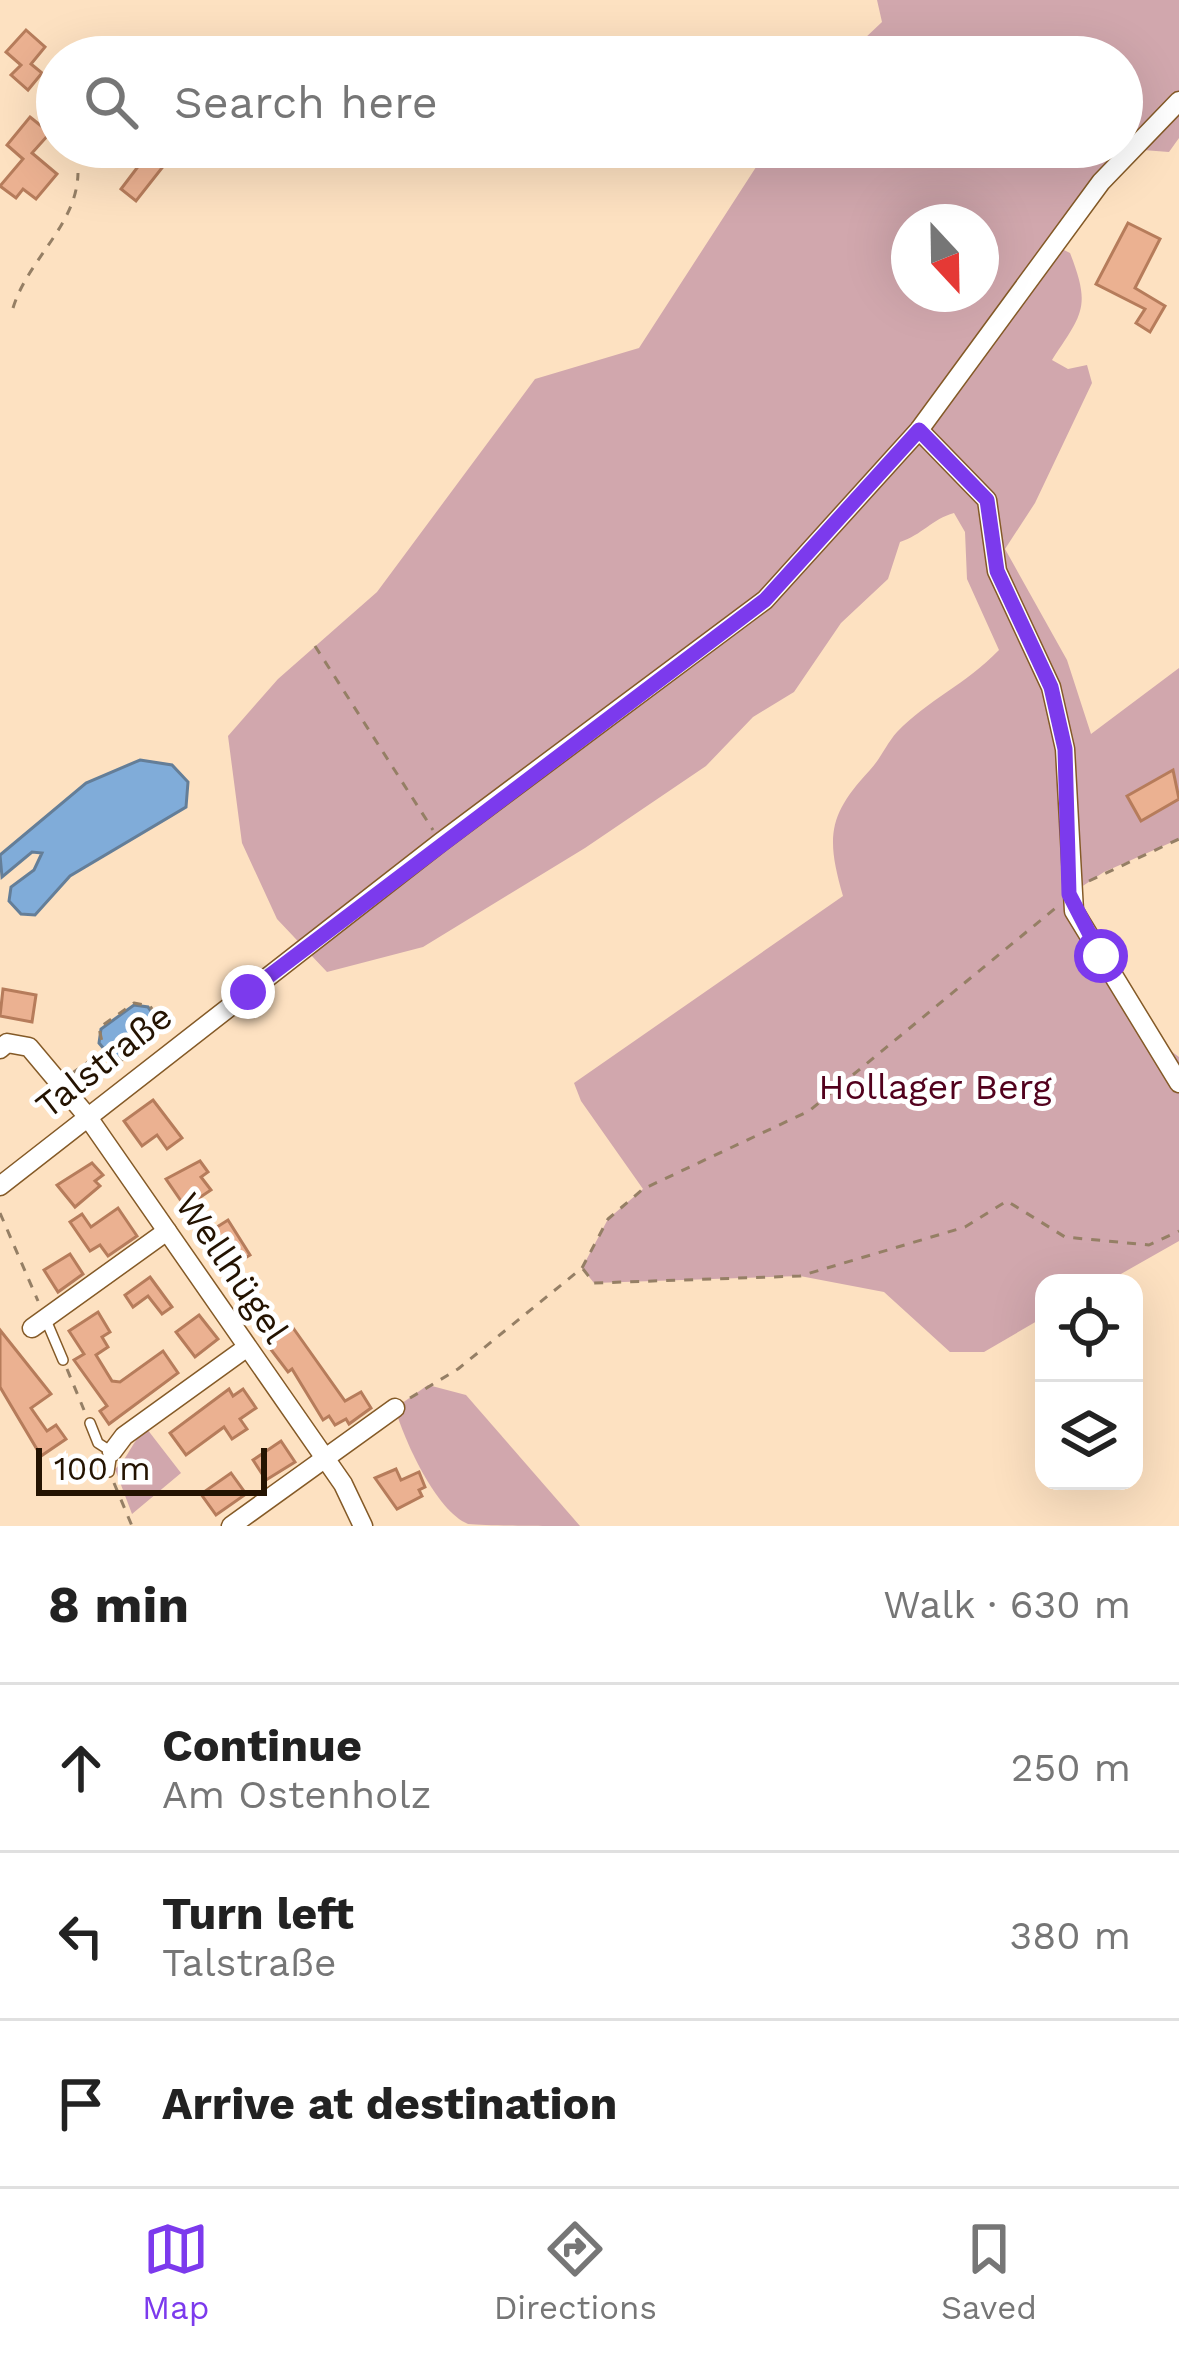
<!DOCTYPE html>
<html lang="en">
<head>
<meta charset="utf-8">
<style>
	:root { --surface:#fff; --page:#f2f2f2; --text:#222; --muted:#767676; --line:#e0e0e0; --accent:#7c3aed }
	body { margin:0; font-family:"Work Sans",sans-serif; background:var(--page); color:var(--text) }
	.controls { position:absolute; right:36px; bottom:36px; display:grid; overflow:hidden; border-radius:24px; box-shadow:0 12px 48px #0002 }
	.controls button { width:108px; height:108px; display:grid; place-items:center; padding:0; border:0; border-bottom:3px solid var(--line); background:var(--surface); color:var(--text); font:60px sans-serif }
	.compass { position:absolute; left:891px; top:204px; width:108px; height:108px; border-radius:50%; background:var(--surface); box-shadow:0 12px 48px #0002; rotate:158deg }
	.scale { position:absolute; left:36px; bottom:30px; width:231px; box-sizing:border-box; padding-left:12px; border:6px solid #241301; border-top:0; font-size:33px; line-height:42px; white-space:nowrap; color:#241301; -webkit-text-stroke:9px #fff; paint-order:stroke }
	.stop { position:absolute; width:36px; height:36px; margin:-27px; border:9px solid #7c3aed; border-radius:50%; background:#fff }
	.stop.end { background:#7c3aed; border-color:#fff; box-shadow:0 3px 12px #0008 }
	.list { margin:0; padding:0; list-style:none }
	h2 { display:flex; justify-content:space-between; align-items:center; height:156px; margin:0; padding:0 48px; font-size:51px }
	h2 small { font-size:39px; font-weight:400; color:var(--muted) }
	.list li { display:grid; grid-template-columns:78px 1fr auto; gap:36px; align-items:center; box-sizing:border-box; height:168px; padding:0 48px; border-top:3px solid var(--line) }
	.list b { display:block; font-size:45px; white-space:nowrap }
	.list p { margin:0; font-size:39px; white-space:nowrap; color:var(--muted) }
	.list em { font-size:39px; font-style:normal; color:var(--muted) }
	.icon { flex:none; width:66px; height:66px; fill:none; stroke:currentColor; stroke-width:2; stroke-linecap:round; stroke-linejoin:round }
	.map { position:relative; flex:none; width:1179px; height:1526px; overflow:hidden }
	.search { position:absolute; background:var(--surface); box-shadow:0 12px 48px #0002; left:36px; right:36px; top:36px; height:132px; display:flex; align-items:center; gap:30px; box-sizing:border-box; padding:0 42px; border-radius:66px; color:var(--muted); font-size:45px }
	.sheet { height:660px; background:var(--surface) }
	nav { display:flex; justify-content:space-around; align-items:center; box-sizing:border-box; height:168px; border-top:3px solid var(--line); background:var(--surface); font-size:33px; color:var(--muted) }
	nav a { display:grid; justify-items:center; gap:6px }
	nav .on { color:var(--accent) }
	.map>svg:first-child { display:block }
</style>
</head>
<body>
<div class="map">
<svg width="1179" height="1526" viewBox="0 0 1179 1526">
	<rect width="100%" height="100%" fill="#fde1c1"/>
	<g fill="#d1a7ad" fill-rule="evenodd">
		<path d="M877 0H1179V138L1169 152 1130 149 1058 247 1070 253C1091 307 1083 313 1052 360L1068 369 1087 365 1092 383 1035 503 1005 549 1067 660 1091 734 1179 668V839L1104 872 1069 895 1149 1035 1179 1057V1241L1105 1283H1044V1317L984 1352H950L884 1292 800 1276 594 1283 582 1268 608 1219 643 1189 581 1101 574 1083 843 896C826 837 828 815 870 770 881 758 887 743 897 732 929 699 965 685 999 650L967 579 965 532 954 513C932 519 922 535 900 542L888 579 841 623 794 692 753 717 706 766 585 848 423 947 327 972 277 919 242 843 228 736 278 679 377 592 535 379 639 348 769 147H1122V57H845L882 22ZM909 222H981V294H909Z"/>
		<path d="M428 1385 466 1395 580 1526C554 1526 490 1526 468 1524 436 1511 404 1440 395 1408Z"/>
		<path d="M147 1429 181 1473 132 1514 115 1469C130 1457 131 1441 147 1429Z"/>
	</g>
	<g fill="#80acd9" stroke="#647e98" stroke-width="3">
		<path d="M140 760 172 765 188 782 186 807 70 876 35 915 21 914 9 901 11 887 34 870 42 853 32 852 2 877 0 855 86 783Z"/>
		<path d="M134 1005 148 1007 156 1018V1034L122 1058 110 1056 99 1043 101 1029Z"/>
	</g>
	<g fill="#ebb191" stroke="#b67c5b" stroke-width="3">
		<path d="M26 30 45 47 31 64 42 73 28 90 11 75 21 65 6 52Z"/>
		<path d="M30 117 50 133 32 153 57 174 36 199 23 189 16 198 0 186 23 159 7 145Z"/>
		<path d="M112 147H154L169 159 136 201 121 189 137 168Z"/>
		<path d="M1128 223 1160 239 1135 288 1165 306 1150 332 1136 323 1145 309 1096 284Z"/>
		<path d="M1173 770 1179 799 1141 821 1127 796Z"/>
		<path d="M3 989 36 995 32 1022 0 1016Z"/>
		<path d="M153 1100 182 1138 167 1149 157 1135 142 1146 124 1121Z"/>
		<path d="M200 1161 208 1172 201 1177 211 1190 196 1200 200 1207 190 1214 166 1179Z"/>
		<path d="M92 1163 103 1175 95 1181 100 1186 75 1207 57 1185Z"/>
		<path d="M118 1208 137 1236 108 1256 100 1245 90 1251 70 1222 82 1214 91 1227Z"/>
		<path d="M228 1220 250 1255 235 1264 230 1256 223 1260 206 1234Z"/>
		<path d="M70 1254 83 1274 58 1292 44 1270Z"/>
		<path d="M150 1277 172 1307 162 1314 148 1296 133 1307 125 1295Z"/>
		<path d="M98 1312 110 1332 102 1337 108 1347 96 1355 112 1381 120 1382 163 1351 178 1373 109 1424 100 1411 107 1406 74 1360 84 1354 69 1331Z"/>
		<path d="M199 1315 218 1339 195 1357 176 1332Z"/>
		<path d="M291 1325 345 1401 361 1392 371 1408 349 1424 346 1419 335 1425 329 1416 323 1420 292 1369 288 1372 266 1343Z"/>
		<path d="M0 1330 51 1394 31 1408 47 1431 56 1425 66 1439 41 1456 0 1387Z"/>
		<path d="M229 1389 233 1396 243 1389 256 1408 240 1419 247 1429 232 1439 224 1427 186 1455 170 1433Z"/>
		<path d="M281 1441 295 1462 266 1480 253 1460Z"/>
		<path d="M396 1469 401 1480 419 1472 425 1487 419 1490 422 1496 397 1509 375 1478Z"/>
		<path d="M231 1473 246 1494 216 1515 201 1494Z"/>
	</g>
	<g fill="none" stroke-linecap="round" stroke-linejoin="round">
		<g stroke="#845a27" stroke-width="12">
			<g id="lane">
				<path d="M46 1320 63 1360"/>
				<path d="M90 1423 98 1443 112 1452 109 1472"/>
			</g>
		</g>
		<g stroke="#845a27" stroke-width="21">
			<g id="street">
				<path d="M919 430 987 500 997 571 1051 687 1065 749 1074 911 1179 1083"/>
				<path d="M0 1049 7 1043 29 1047 87 1116 343 1484 363 1526"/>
				<path d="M0 1186 441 842 765 600 919 430 1101 182 1179 101"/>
				<path d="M32 1328 167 1231"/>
				<path d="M112 1452 124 1436 246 1348"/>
				<path d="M231 1526 395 1408"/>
			</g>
		</g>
		<g stroke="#957f65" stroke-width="3" stroke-dasharray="9 9" stroke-linecap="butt">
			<path d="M13 308C28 259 77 225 78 173"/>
			<path d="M315 646 433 830"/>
			<path d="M1089 881 1179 839"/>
			<path d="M71 1074 104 1051 122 1060 158 1035V1018L150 1006 134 1003 99 1028 104 1051"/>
			<path d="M0 1213 38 1301"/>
			<path d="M583 1269 594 1283 800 1276 965 1227 1007 1201 1065 1237 1149 1245 1179 1231"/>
			<path d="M67 1369 84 1410"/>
			<path d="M410 1398 458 1369 582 1268 608 1219 643 1189 809 1111 1058 906"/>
			<path d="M114 1483 132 1526"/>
		</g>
		<use href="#lane" stroke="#fff" stroke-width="9"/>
		<use href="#street" stroke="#fff" stroke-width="18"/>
	</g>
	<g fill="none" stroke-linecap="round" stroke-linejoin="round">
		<path stroke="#7c3aed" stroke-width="15" d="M248 992 765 600 919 430 987 500 997 571 1051 687 1065 749 1069 894 1101 956"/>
	</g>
	<g text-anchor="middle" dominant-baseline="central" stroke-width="10" stroke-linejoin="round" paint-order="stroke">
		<g font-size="36" fill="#241301" stroke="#fff">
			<text transform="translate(104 1061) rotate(-38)">Talstraße</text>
			<text transform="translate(232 1268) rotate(56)">Wellhügel</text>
		</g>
		<g font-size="36" fill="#52011d" stroke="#fff">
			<text x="935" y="1087">Hollager Berg</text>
		</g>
	</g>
</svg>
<div class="controls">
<button><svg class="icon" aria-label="locate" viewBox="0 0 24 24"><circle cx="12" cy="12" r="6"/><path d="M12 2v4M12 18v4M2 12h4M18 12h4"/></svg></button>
<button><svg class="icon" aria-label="layers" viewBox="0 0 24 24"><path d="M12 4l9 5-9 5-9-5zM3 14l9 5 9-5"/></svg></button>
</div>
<svg class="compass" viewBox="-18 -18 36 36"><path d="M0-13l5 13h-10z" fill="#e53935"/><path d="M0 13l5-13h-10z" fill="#767676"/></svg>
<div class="scale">100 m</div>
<div class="stop" style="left:1101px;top:956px"></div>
<div class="stop end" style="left:248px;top:992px"></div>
<div class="search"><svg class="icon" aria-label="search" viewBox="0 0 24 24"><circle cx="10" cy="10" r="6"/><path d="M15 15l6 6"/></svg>Search here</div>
</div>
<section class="sheet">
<h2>8 min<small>Walk · 630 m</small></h2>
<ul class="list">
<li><svg class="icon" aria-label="ahead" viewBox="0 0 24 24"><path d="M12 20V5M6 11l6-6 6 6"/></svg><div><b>Continue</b><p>Am Ostenholz</p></div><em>250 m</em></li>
<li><svg class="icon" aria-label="left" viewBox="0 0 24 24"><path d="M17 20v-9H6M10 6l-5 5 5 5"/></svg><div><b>Turn left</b><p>Talstraße</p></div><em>380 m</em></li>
<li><svg class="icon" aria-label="arrive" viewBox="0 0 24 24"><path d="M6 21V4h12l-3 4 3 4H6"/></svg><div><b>Arrive at destination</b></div></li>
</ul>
</section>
<nav>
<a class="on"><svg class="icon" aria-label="map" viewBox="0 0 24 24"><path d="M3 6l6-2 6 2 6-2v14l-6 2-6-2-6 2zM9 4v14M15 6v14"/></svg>Map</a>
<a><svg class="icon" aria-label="directions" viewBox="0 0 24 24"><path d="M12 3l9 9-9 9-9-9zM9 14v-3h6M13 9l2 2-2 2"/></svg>Directions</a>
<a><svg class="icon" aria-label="saved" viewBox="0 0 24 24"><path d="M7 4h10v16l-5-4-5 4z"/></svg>Saved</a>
</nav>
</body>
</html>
